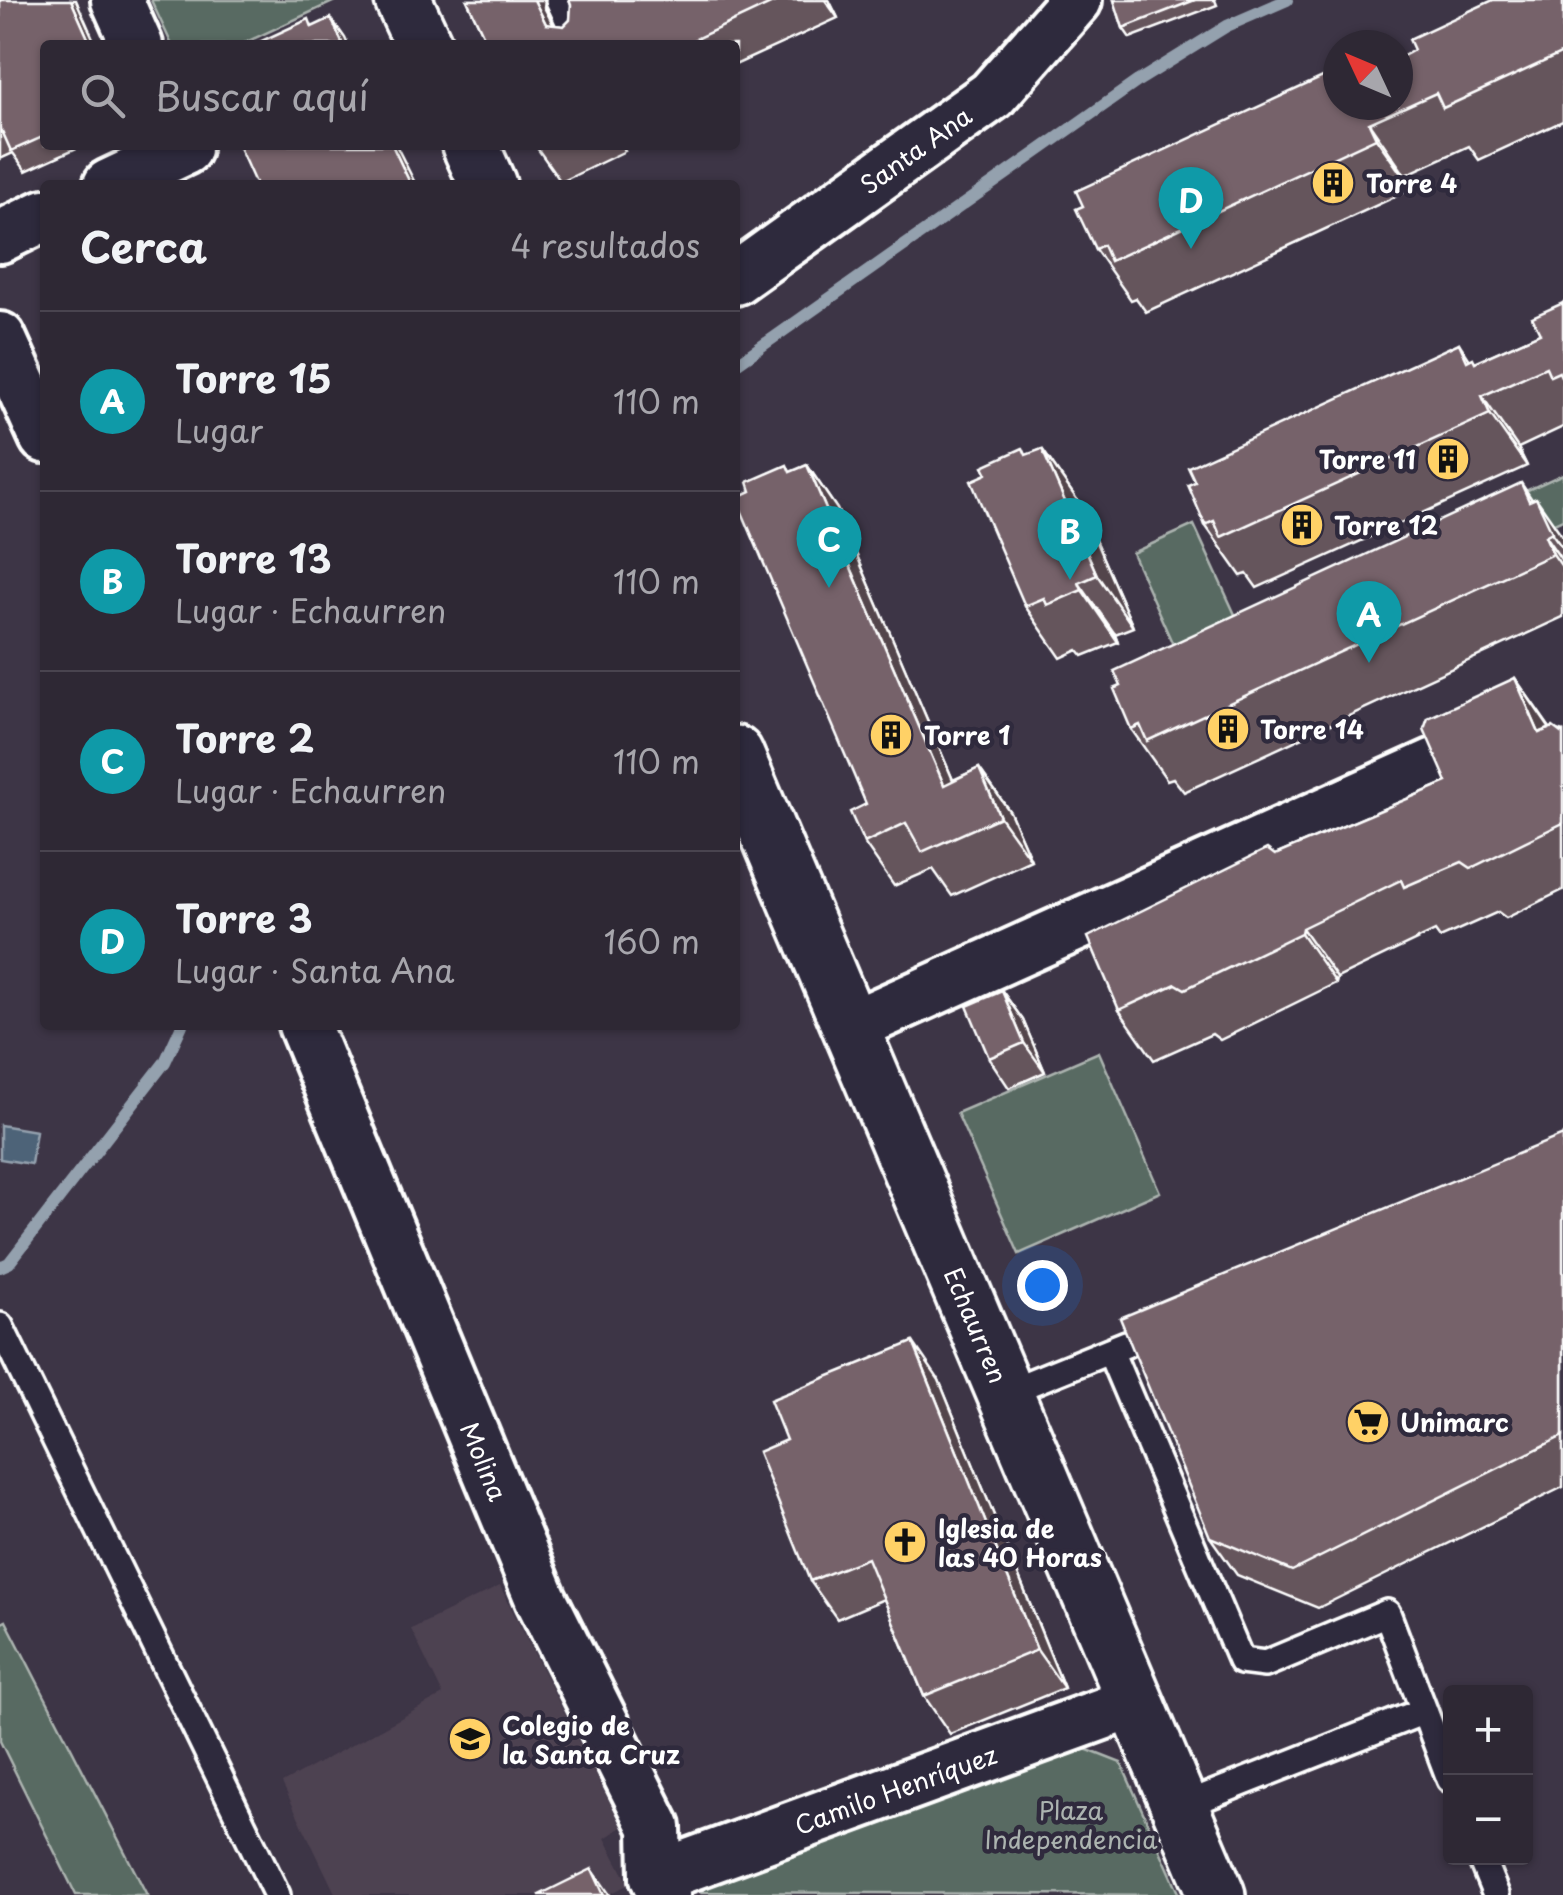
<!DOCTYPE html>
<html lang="es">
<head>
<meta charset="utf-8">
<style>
	:root { --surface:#2e2834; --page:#3a3440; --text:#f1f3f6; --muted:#a7a6ac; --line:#49444f; --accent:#e69b98 }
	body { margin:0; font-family:"Playpen Sans",sans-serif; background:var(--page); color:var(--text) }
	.controls { position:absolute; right:30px; bottom:30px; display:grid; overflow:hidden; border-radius:10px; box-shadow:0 2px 8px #0004 }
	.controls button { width:90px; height:90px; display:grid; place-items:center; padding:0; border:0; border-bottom:2px solid var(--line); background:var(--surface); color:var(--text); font:50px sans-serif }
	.compass { position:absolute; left:1323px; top:30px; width:90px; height:90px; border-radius:50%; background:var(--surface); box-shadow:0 2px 8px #0004; rotate:314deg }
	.you { position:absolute; left:1042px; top:1285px; width:35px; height:35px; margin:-25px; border:8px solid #fff; border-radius:50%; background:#1a73e8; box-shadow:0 0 0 15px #1a73e833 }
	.badge { display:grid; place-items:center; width:65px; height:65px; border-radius:50%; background:var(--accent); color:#fff; font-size:32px; font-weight:700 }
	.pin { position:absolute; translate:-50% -82px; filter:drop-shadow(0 2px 5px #0008) }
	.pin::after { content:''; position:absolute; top:52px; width:35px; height:30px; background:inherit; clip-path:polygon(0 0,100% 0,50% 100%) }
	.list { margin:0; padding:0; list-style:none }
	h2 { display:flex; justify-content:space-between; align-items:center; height:130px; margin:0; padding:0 40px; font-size:42px }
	h2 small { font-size:32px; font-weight:400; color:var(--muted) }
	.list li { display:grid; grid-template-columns:65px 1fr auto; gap:30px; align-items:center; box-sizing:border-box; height:180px; padding:0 40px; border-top:2px solid var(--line) }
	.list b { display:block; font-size:38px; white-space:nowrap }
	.list p { margin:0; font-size:32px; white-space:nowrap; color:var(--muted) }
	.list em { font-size:32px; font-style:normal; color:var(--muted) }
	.icon { flex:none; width:55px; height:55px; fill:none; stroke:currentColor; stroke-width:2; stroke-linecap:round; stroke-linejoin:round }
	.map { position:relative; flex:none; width:1563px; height:1895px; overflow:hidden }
	.search { position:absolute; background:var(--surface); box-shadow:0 2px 8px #0004; left:40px; top:40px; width:700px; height:110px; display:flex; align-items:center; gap:25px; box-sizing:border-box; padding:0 35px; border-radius:10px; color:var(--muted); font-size:38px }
	.panel { position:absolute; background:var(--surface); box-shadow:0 2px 8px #0004; left:40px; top:180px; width:700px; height:850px; border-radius:10px }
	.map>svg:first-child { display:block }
</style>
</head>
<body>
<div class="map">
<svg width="1563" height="1895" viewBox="0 0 1563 1895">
	<rect width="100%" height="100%" fill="#3d3546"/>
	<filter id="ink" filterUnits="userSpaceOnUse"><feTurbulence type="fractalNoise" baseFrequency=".01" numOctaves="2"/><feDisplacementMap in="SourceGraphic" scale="20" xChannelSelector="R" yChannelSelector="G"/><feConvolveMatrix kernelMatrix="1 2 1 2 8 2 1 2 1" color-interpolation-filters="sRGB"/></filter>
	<g filter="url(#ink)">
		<path fill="#4e4251" d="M500 1586 622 1827 605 1838 629 1884 608 1895H336L282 1783 443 1695 411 1629Z"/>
		<g fill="#586a62" stroke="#acb4b0" stroke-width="2.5">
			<path d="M151 0H337L240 45H172Z"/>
			<path d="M1563 474V519L1192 687 1132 553 1194 525 1238 621Z"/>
			<path d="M1099 1052 1160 1192 1019 1254 957 1113Z"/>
			<path d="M6 1621 147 1895H76L0 1741V1624Z"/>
			<path d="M1080 1747 1121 1763 1180 1895 702 1892 712 1873Z"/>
		</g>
		<path fill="#4d6378" stroke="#94a1ae" stroke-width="2.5" d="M0 1125 36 1131 31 1164 0 1159Z"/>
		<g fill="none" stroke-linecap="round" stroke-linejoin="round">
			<g stroke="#94a1ae" stroke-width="12">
				<path d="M735 365 1138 81 1227 26 1287 0"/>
				<path d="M0 1267 9 1263 165 1062 182 1025"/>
			</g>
			<g stroke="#fff" stroke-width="32">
				<g id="service">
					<path d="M559 0 580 45"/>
					<path d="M0 1326 277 1895"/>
					<path d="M1110 1351 1241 1661 1265 1664 1387 1613 1450 1779"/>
					<path d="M1005 1393 1126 1344"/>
					<path d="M1180 1807 1424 1711"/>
					<path d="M1481 1858 1496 1895"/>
				</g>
			</g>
			<g stroke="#fff" stroke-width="58">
				<g id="minor">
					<path d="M117 0 137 45"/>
					<path d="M109 185 185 149"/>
					<path d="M0 237 45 215"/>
					<path id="s1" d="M735 279 992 95 1076 0"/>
					<path d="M0 338 45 437"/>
					<path id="s2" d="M304 1025 541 1599 655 1827 656 1877 664 1895"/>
					<path d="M850 1027 1435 764"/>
					<path id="s3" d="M656 1877 1135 1702"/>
				</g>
			</g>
			<g stroke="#fff" stroke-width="62">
				<g id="tertiary">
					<path d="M403 0 424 45"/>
					<path d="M470 145 488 185"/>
					<path id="s4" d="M735 754 1217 1895"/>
				</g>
			</g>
			<use href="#service" stroke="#2f2a3d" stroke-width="25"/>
			<use href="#minor" stroke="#2f2a3d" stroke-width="50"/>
			<use href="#tertiary" stroke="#2f2a3d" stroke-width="55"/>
		</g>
		<g fill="#65545c" stroke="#fff" stroke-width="2.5">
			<path d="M0 0 45 45V145H83L26 171 13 153 0 159Z"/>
			<path d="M467 0H545L544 7 553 25 564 26 570 20 571 5 569 0H829L838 18 735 65V45H488Z"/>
			<path d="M1114 0H1215L1217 5 1130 38 1123 28Z"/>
			<path d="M1563 0V121L1479 160 1469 146 1405 175 1412 189 1146 312 1136 298 1131 300 1095 249 1338 105Z"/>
			<path d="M535 145H622L625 151 561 182Z"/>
			<path d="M1563 303V427L1518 448 1527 466 1257 588 1247 574 1241 576 1205 525 1459 343 1470 360 1476 362 1540 333Z"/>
			<path d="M1042 449 1078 501 1133 627 1115 634 1118 642 1083 656 1078 650 1061 658 1025 606 1028 455Z"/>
			<path d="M807 465 837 509 953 780 979 768 1010 812 1031 860 952 896 933 869 894 886 864 843 866 804 751 491Z"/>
			<path d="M1532 500 1563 537V617L1184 792 1173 778 1167 780 1131 729Z"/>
			<path d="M1515 678 1550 728 1563 732V890L1506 918 1498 912 1440 938 1435 931 1337 978 1336 983 1220 1040 1212 1034 1154 1060 1119 1010 1275 855 1447 782Z"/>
			<path d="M1002 991 1023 1020 1045 1072 1009 1088 989 1058Z"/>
			<path d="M1563 1135V1487L1318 1608 1237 1575 1210 1537Z"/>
			<path d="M939 1380 1064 1688 950 1734 924 1696 884 1599 837 1619 810 1581Z"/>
		</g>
		<g fill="#53454b" stroke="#fff" stroke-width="2.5">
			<path d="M71 0H76L96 45H91Z"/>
			<path d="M534 0H545L544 7 564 45 546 24Z"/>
			<path d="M825 0H829L838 18Z"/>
			<path d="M331 18 345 38 348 45H343Z"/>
			<path d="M1369 123 1405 175 1412 189 1376 138Z"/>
			<path d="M392 145H396L416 185H411Z"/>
			<path d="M1482 396 1518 448 1527 466 1490 414Z"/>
			<path d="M1042 449 1078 501 1133 627 1097 575Z"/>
			<path d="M807 465 837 509 974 829 944 785Z"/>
			<path d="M1521 483 1545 519 1536 498 1563 537V549L1529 501Z"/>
			<path d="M1545 536 1563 562V568L1553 554Z"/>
			<path d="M1079 583 1115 634 1118 642 1082 590Z"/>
			<path d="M1515 678 1550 729 1539 733Z"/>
			<path d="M979 768 1010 812 1031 860 1000 817Z"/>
			<path d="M1302 928 1337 978 1336 983 1301 933Z"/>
			<path d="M1002 991 1023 1020 1045 1072 1024 1043Z"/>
			<path d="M913 1342 939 1380 1064 1688 1037 1650Z"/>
			<path d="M592 1869 610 1895H604Z"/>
		</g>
		<g fill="#76626b" stroke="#fff" stroke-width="2.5">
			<path d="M0 0H71L91 45H45V136L11 151 2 131 0 132Z"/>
			<path d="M467 0H534L546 24 564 26 570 20 571 5 569 0H779L683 45H488Z"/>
			<path d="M1114 0H1195L1123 28Z"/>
			<path d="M1493 0H1563V53L1443 108 1436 93 1369 123 1376 138 1110 261 1103 245 1095 249 1076 209 1083 206 1076 191 1338 70V105H1398V59L1414 50 1409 39Z"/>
			<path d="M331 18 343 45H253L309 19 312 27Z"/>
			<path d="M238 145H392L411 185H256Z"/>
			<path d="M1563 303V381L1559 372 1550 376 1546 367 1482 396 1490 414 1221 537 1214 521 1205 525 1188 485 1195 482 1188 467 1459 343 1467 361 1473 358 1475 362 1540 333 1532 317Z"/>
			<path d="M1023 448 1026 455 1042 449 1097 575 1079 583 1082 590 1047 605 1044 598 1025 606 971 481 987 474 983 466Z"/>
			<path d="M787 465 790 472 807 465 944 785 979 768 1000 817 922 852 906 823 864 843 850 812 866 804 736 498 751 491 748 482Z"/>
			<path d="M1521 483 1529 501 1536 498 1552 532 1545 536 1553 554 1147 741 1140 725 1131 729 1114 689 1121 686 1114 671Z"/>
			<path d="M1515 678 1539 733 1553 727 1561 733 1563 732V823L1471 868 1462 862 1404 887 1401 880 1302 928 1301 933 1185 989 1176 984 1119 1010 1088 937 1267 849 1275 855 1447 782 1424 729 1428 718Z"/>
			<path d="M1002 991 1024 1043 989 1058 967 1006Z"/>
			<path d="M1563 1135V1436L1292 1571 1210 1537 1120 1318Z"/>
			<path d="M913 1342 1037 1650 924 1696 867 1558 810 1581 758 1452 786 1440 770 1400Z"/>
			<path d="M592 1869 604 1895H539Z"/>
		</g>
	</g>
	<defs>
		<g id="building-disc" transform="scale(2.25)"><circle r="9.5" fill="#ffd166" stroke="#2f2a3d"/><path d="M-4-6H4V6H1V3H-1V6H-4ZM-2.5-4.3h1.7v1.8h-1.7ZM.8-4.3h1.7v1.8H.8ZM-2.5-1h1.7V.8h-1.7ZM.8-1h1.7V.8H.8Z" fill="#111"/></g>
		<g id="supermarket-disc" transform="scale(2.25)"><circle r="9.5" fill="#ffd166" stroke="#2f2a3d"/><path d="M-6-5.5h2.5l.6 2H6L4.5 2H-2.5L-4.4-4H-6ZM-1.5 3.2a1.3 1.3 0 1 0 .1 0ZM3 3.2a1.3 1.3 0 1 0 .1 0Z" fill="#111"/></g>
		<g id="church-disc" transform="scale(2.25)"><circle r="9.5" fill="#ffd166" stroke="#2f2a3d"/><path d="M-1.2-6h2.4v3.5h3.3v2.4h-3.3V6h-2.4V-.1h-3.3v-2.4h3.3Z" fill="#111"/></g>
		<g id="school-disc" transform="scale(2.25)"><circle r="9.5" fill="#ffd166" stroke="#2f2a3d"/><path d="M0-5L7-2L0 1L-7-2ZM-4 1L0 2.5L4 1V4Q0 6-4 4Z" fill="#111"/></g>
	</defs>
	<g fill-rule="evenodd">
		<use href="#building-disc" x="1333" y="183"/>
		<use href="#building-disc" x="1448" y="459"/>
		<use href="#building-disc" x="1302" y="525"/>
		<use href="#building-disc" x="1228" y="729"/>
		<use href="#building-disc" x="891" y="735"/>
		<use href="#supermarket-disc" x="1368" y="1422"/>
		<use href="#church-disc" x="905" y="1542"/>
		<use href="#school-disc" x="470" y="1739"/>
	</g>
	<g text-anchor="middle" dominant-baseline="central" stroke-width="9" stroke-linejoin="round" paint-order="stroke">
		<g font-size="25" fill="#fff" stroke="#2f2a3d">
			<text stroke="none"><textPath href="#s1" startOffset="222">Santa Ana</textPath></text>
			<text stroke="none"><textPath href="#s4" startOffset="620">Echaurren</textPath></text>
			<text stroke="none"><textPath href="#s2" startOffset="472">Molina</textPath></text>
			<text stroke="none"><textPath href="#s3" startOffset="255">Camilo Henríquez</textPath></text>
		</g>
		<g font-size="25" font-weight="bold" fill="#fff" stroke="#2f2a3d" text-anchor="start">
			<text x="1366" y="183">Torre 4</text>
			<text x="1416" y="459" text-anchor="end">Torre 11</text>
			<text x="1334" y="525">Torre 12</text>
			<text x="1260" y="729">Torre 14</text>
			<text x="924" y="735">Torre 1</text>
			<text x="1400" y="1422">Unimarc</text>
			<text x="938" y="1528">Iglesia de<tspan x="938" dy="29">las 40 Horas</tspan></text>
			<text x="502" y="1725">Colegio de<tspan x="502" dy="29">la Santa Cruz</tspan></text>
		</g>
		<g font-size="25" fill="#acb4b0" stroke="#2f2a3d">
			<text x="1071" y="1810">Plaza<tspan x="1071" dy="29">Independencia</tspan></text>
		</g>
	</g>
</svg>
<div class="controls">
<button>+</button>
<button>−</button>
</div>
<svg class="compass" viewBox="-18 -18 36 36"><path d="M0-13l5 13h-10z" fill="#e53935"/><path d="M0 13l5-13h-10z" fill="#a7a6ac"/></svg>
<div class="you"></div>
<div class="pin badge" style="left:1369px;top:663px;background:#0f9aa8">A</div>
<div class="pin badge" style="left:1070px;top:580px;background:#0f9aa8">B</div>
<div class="pin badge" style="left:829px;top:588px;background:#0f9aa8">C</div>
<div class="pin badge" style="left:1191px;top:249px;background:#0f9aa8">D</div>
<div class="search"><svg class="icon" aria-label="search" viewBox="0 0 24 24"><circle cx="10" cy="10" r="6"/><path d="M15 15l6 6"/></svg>Buscar aquí</div>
<section class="panel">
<h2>Cerca<small>4 resultados</small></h2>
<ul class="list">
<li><span class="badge" style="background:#0f9aa8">A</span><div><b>Torre 15</b><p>Lugar</p></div><em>110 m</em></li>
<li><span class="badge" style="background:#0f9aa8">B</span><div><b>Torre 13</b><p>Lugar · Echaurren</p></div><em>110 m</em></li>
<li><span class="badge" style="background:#0f9aa8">C</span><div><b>Torre 2</b><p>Lugar · Echaurren</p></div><em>110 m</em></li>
<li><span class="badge" style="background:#0f9aa8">D</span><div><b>Torre 3</b><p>Lugar · Santa Ana</p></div><em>160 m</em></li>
</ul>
</section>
</div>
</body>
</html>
